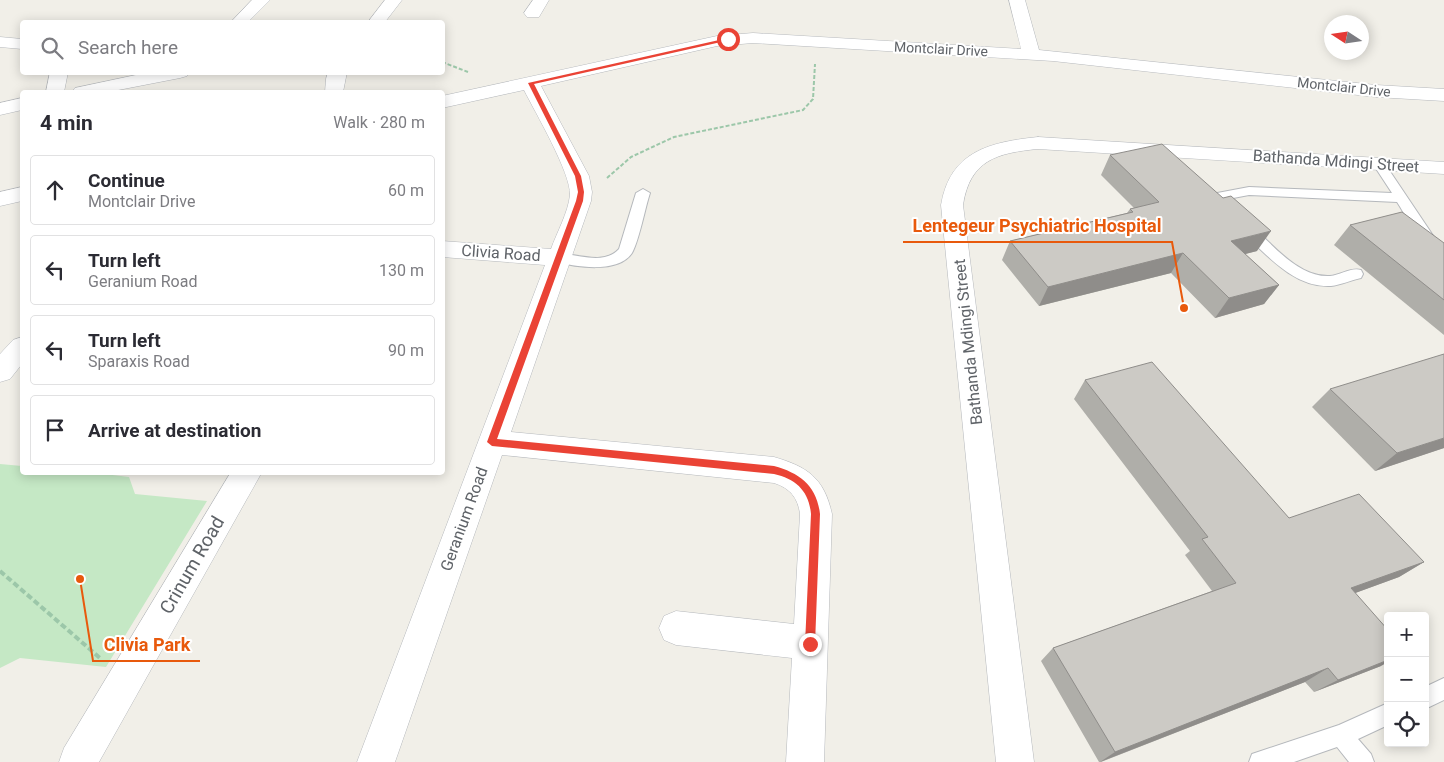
<!DOCTYPE html>
<html lang="en">
<head>
<meta charset="utf-8">
<style>
	:root { --surface:#fff; --page:#f7f7f7; --text:#2b2b33; --muted:#7c7c81; --line:#e1e1e2 }
	body { margin:0; font-family:Roboto,sans-serif; background:var(--page); color:var(--text) }
	.controls { position:absolute; right:15px; bottom:15px; display:grid; overflow:hidden; border-radius:5px; box-shadow:0 2px 12px #0003 }
	.controls button { width:45px; height:45px; display:grid; place-items:center; padding:0; border:0; border-bottom:1px solid var(--line); background:var(--surface); color:var(--text); font:25px sans-serif }
	.compass { position:absolute; left:1324px; top:15px; width:45px; height:45px; border-radius:50%; background:var(--surface); box-shadow:0 2px 12px #0003; rotate:282deg }
	.stop { position:absolute; width:15px; height:15px; margin:-11px; border:4px solid #ea4335; border-radius:50%; background:#fff }
	.stop.end { background:#ea4335; border-color:#fff; box-shadow:0 1px 5px #0008 }
	.list { margin:0; padding:0; list-style:none }
	h2 { display:flex; justify-content:space-between; align-items:center; height:65px; margin:0; padding:0 20px; font-size:21px }
	h2 small { font-size:16px; font-weight:400; color:var(--muted) }
	.list li { display:grid; grid-template-columns:32px 1fr auto; gap:15px; align-items:center; box-sizing:border-box; height:70px; margin:0 10px 10px; padding:0 10px; border:1px solid var(--line); border-radius:5px }
	.list b { display:block; font-size:19px; white-space:nowrap }
	.list p { margin:0; font-size:16px; white-space:nowrap; color:var(--muted) }
	.list em { font-size:16px; font-style:normal; color:var(--muted) }
	.icon { flex:none; width:28px; height:28px; fill:none; stroke:currentColor; stroke-width:2; stroke-linecap:round; stroke-linejoin:round }
	.map { position:relative; flex:none; width:1444px; height:762px; overflow:hidden }
	.search { position:absolute; background:var(--surface); box-shadow:0 2px 12px #0003; left:20px; top:20px; width:425px; height:55px; display:flex; align-items:center; gap:12px; box-sizing:border-box; padding:0 18px; border-radius:5px; color:var(--muted); font-size:19px }
	.panel { position:absolute; background:var(--surface); box-shadow:0 2px 12px #0003; left:20px; top:90px; width:425px; height:385px; border-radius:5px }
	.map>svg:first-child { display:block }
</style>
</head>
<body>
<div class="map">
<svg width="1444" height="762" viewBox="0 0 1444 762">
	<rect width="100%" height="100%" fill="#f1efe8"/>
	<path fill="#c5e8c5" d="M0 464 22 466V472H88L129 477 135 494 207 501 106 667 20 658 0 668Z"/>
	<g fill="none" stroke-linecap="round" stroke-linejoin="round">
		<g stroke="#b5b8bc" stroke-width="2">
			<g id="service">
				<path d="M1379 160 1383 161 1436 240 1444 248V262C1427 257 1407 217 1397 202L1249 195 1212 202 1205 198 1212 194 1249 187 1392 193 1373 164Z"/>
				<path d="M643 189 650 193C645 208 639 241 632 253 618 274 575 267 554 261L552 258 554 255 559 253C578 255 605 265 619 249L636 193Z"/>
				<path d="M1247 225 1252 226C1273 245 1299 278 1330 276 1341 275 1351 267 1361 270L1363 274 1361 278C1351 280 1341 285 1331 286 1294 288 1266 254 1242 232L1240 229 1242 226Z"/>
				<path d="M1444 678V700L1425 709V687Z"/>
				<path d="M1388 703V725L1358 739 1371 754 1374 762H1349L1337 747 1294 762H1249L1252 754 1339 725Z"/>
			</g>
		</g>
		<g stroke="#b5b8bc" stroke-width="1">
			<g id="minor">
				<path d="M252 0H270L248 22H231Z"/>
				<path d="M385 0H402L385 22H368Z"/>
				<path d="M533 0H549L539 17H527L524 13Z"/>
				<path d="M1009 0H1025L1039 50 1376 85 1444 89V101L1376 97 1053 61 753 43 717 46 541 86 589 176 592 192 591 201 511 432 774 457C808 467 824 478 832 514L824 762H786L792 658 676 645 664 640 659 628 664 616 676 611 794 624 800 514C798 498 790 488 774 483L502 455 395 762H357L545 265 442 257V241L551 249C557 232 568 213 570 195 571 173 535 112 524 90L442 108V96L717 36 753 33 1021 49Z"/>
				<path d="M0 37 22 39V49L0 47Z"/>
				<path d="M50 72H68L64 92H46Z"/>
				<path d="M150 72H189L187 76 180 78 108 92H72L75 88Z"/>
				<path d="M328 72H347L343 92H325L326 79Z"/>
				<path d="M22 98V110L0 115V103Z"/>
				<path d="M1038 137 1444 162V174L1038 149C997 153 970 160 963 205L1034 762H996L941 205C950 151 990 142 1038 137Z"/>
				<path d="M22 187V201L0 206V192Z"/>
				<path d="M22 337V364L10 379 0 382V354L13 340Z"/>
				<path d="M231 472H262L99 762H59L64 748Z"/>
			</g>
		</g>
		<g stroke="#9cc7a9" stroke-width="2" stroke-dasharray="4 2" stroke-linecap="butt">
			<path d="M442 62 468 72"/>
			<path d="M607 178 631 157 674 137 803 110 813 99 815 64"/>
		</g>
		<path stroke="#9cc7a9" stroke-width="4" stroke-dasharray="6 3" stroke-linecap="butt" d="M0 571 100 658"/>
		<use href="#service" fill="#fff" fill-rule="evenodd"/>
		<use href="#minor" fill="#fff" fill-rule="evenodd"/>
	</g>
	<g fill="#afaea9">
		<path d="M1110 155 1257 251 1245 254 1279 285 1264 304 1215 318 1171 273 1039 306 1002 260 1010 241 1127 213 1130 209 1134 208 1101 175Z"/>
		<path d="M1350 225 1444 243V335L1334 245Z"/>
		<path d="M1085 380 1289 518 1424 562 1399 577 1355 593 1381 666 1314 692 1305 682 1101 762H1099L1041 661 1053 648 1212 591 1185 555 1190 551 1074 399Z"/>
		<path d="M1330 389 1444 448 1375 471 1312 407Z"/>
	</g>
	<g fill="#8f8d8a">
		<path d="M1271 231 1257 251 1218 261 1231 241Z"/>
		<path d="M1183 253 1171 273 1039 306 1048 287Z"/>
		<path d="M1279 285 1264 304 1215 318 1229 298Z"/>
		<path d="M1444 438V448L1375 471 1397 453Z"/>
		<path d="M1424 562 1399 577 1328 603 1351 588Z"/>
		<path d="M1388 660V662L1381 666 1314 692 1338 680Z"/>
		<path d="M1328 668 1305 682 1100 762 1115 752Z"/>
	</g>
	<g fill="#cccac5" stroke="#8f8d8a">
		<path d="M1162 144 1223 198 1231 196 1271 231 1231 241 1279 285 1229 298 1183 253 1048 287 1010 241 1133 212 1130 209 1159 202 1110 155Z"/>
		<path d="M1402 212 1444 243V300L1350 225Z"/>
		<path d="M1444 354V438L1397 453 1330 389Z"/>
		<path d="M1152 362 1289 518 1359 494 1424 562 1351 588 1388 630V660L1338 680 1328 668 1115 752 1053 648 1236 583 1202 539 1208 537 1085 380Z"/>
	</g>
	<path fill="#ea4335" d="M728 38 730 40 534 84 581 176 584 192 583 201 497 439 774 466C800 473 817 486 820 514L815 644 814 647 810 649 806 647 805 644 811 514C809 491 796 479 774 474L492 446 487 442 576 201 578 192 575 176 528 83Z"/>
	<g text-anchor="middle" dominant-baseline="central" stroke-width="4" stroke-linejoin="round" paint-order="stroke">
		<g font-size="14" fill="#5f6368" stroke="#fff">
			<text transform="translate(941 49) rotate(3)">Montclair Drive</text>
			<text transform="translate(1344 87) rotate(6)">Montclair Drive</text>
		</g>
		<g font-size="16" fill="#5f6368" stroke="#fff">
			<text transform="translate(1336 161) rotate(4)">Bathanda Mdingi Street</text>
			<text transform="translate(501 253) rotate(4)">Clivia Road</text>
			<text transform="translate(968 342) rotate(-96)">Bathanda Mdingi Street</text>
			<text transform="translate(464 519) rotate(-70)">Geranium Road</text>
		</g>
		<g font-size="19" fill="#5f6368" stroke="#fff">
			<text transform="translate(192 565) rotate(-60)">Crinum Road</text>
		</g>
	</g>
	<path fill="none" stroke="#e8590c" stroke-width="2" d="M1184 308L1172 242H903M80 579L93 661H200"/>
	<g fill="#e8590c" stroke="#fff" stroke-width="2">
		<circle cx="1184" cy="308" r="5"/>
		<circle cx="80" cy="579" r="5"/>
	</g>
	<g font-size="18" text-anchor="middle" font-weight="bold" fill="#e8590c" stroke="#fff" stroke-width="4" stroke-linejoin="round" paint-order="stroke">
		<text x="1037" y="232">Lentegeur Psychiatric Hospital</text>
		<text x="147" y="651">Clivia Park</text>
	</g>
</svg>
<div class="controls">
<button>+</button>
<button>−</button>
<button><svg class="icon" aria-label="locate" viewBox="0 0 24 24"><circle cx="12" cy="12" r="6"/><path d="M12 2v4M12 18v4M2 12h4M18 12h4"/></svg></button>
</div>
<svg class="compass" viewBox="-18 -18 36 36"><path d="M0-13l5 13h-10z" fill="#e53935"/><path d="M0 13l5-13h-10z" fill="#7c7c81"/></svg>
<div class="stop" style="left:728px;top:39px"></div>
<div class="stop end" style="left:810px;top:644px"></div>
<div class="search"><svg class="icon" aria-label="search" viewBox="0 0 24 24"><circle cx="10" cy="10" r="6"/><path d="M15 15l6 6"/></svg>Search here</div>
<section class="panel">
<h2>4 min<small>Walk · 280 m</small></h2>
<ul class="list">
<li><svg class="icon" aria-label="ahead" viewBox="0 0 24 24"><path d="M12 20V5M6 11l6-6 6 6"/></svg><div><b>Continue</b><p>Montclair Drive</p></div><em>60 m</em></li>
<li><svg class="icon" aria-label="left" viewBox="0 0 24 24"><path d="M17 20v-9H6M10 6l-5 5 5 5"/></svg><div><b>Turn left</b><p>Geranium Road</p></div><em>130 m</em></li>
<li><svg class="icon" aria-label="left" viewBox="0 0 24 24"><path d="M17 20v-9H6M10 6l-5 5 5 5"/></svg><div><b>Turn left</b><p>Sparaxis Road</p></div><em>90 m</em></li>
<li><svg class="icon" aria-label="arrive" viewBox="0 0 24 24"><path d="M6 21V4h12l-3 4 3 4H6"/></svg><div><b>Arrive at destination</b></div></li>
</ul>
</section>
</div>
</body>
</html>
